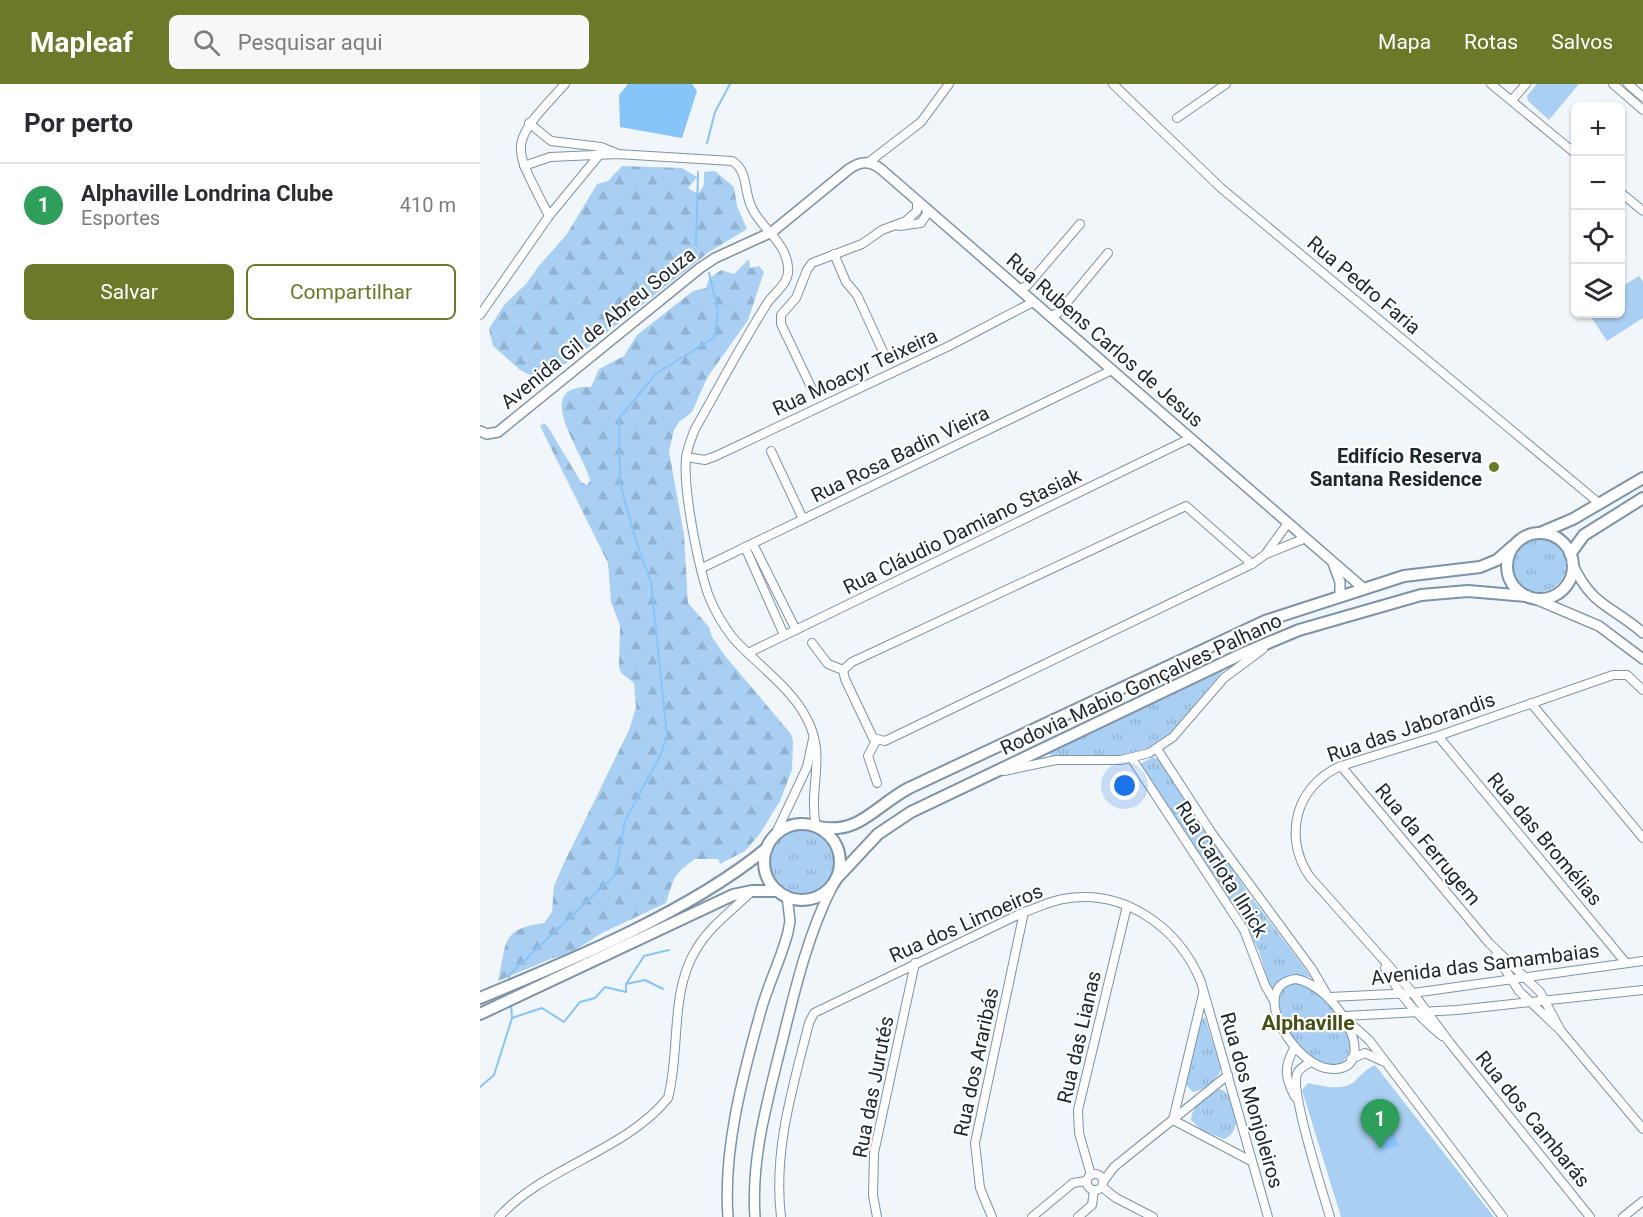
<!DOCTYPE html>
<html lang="pt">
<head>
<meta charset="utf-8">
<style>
	:root { --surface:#fff; --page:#f7f7f7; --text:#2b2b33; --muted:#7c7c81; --line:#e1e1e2; --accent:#6a7a28 }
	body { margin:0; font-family:Roboto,sans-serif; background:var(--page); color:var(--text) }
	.controls { position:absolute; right:18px; top:18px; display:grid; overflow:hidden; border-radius:9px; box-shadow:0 2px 4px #0004 }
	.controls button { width:54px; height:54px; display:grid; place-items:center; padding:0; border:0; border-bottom:2px solid var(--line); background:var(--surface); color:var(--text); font:30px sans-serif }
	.you { position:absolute; left:645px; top:702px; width:21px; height:21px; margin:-15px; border:4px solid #fff; border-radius:50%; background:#1a73e8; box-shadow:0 0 0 9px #1a73e833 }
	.badge { display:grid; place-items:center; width:39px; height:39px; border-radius:50%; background:var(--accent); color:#fff; font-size:20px; font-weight:700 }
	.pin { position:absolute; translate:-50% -50px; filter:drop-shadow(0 2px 3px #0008) }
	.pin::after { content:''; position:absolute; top:32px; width:21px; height:18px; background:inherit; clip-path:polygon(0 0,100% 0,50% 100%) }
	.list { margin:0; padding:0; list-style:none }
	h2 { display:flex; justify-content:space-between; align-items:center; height:78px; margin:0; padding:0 24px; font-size:26px }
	h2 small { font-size:20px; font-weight:400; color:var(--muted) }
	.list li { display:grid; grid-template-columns:39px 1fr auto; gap:18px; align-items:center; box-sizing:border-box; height:84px; padding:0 24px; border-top:2px solid var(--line) }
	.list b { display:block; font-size:22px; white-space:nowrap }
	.list p { margin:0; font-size:20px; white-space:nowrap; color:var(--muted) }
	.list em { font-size:20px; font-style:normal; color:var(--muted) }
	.actions { display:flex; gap:12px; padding:18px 24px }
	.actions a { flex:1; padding:14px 0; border:2px solid var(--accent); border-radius:9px; text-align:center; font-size:21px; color:var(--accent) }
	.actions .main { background:var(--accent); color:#fff }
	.icon { flex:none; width:33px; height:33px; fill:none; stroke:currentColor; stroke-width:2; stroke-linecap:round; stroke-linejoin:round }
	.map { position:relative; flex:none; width:1163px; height:1133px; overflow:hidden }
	header { display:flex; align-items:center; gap:36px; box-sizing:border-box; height:84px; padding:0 30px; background:var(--accent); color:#fff }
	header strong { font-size:28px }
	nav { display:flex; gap:33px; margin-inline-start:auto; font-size:21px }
	.search { width:420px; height:54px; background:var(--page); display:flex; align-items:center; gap:15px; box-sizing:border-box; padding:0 21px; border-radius:9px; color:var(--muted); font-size:22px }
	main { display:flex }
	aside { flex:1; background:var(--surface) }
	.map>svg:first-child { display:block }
</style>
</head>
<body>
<header>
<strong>Mapleaf</strong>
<div class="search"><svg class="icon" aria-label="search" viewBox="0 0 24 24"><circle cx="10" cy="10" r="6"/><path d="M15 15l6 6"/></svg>Pesquisar aqui</div>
<nav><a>Mapa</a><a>Rotas</a><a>Salvos</a></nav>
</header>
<main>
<aside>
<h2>Por perto<small></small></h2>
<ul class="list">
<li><span class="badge" style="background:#2e9e5b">1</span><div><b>Alphaville Londrina Clube</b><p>Esportes</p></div><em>410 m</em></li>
</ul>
<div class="actions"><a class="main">Salvar</a><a>Compartilhar</a></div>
</aside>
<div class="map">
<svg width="1163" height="1133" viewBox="0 0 1163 1133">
	<defs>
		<pattern id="grass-tufts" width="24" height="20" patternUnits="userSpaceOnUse" patternTransform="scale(1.5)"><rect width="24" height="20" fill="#a9d0f3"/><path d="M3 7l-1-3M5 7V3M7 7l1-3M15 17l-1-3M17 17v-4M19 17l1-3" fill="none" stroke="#91b3d1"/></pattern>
		<pattern id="forest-firs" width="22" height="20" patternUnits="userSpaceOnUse" patternTransform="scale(1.5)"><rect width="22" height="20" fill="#a9d0f3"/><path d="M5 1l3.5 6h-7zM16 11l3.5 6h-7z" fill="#91b3d1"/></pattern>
	</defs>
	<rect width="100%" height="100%" fill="#f1f6fa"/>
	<g fill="url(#grass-tufts)">
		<circle cx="1059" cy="481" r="27"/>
		<path d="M744 586 691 648 667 664 641 671 572 672 569 669Z"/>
		<path d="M673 673 679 676 769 810 831 893 810 891 792 904 790 903 779 867 764 837 660 680Z"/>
		<circle cx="323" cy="777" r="33"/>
		<path d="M816 899C841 905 891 955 861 979 825 994 771 908 816 899Z"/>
		<path d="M725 933 741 985C738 995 724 1006 713 1008L705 1000 720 937Z"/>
		<path d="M740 1005C754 1009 766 1047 744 1055L721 1046 711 1036C711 1024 727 1007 740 1005Z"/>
	</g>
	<g fill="url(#forest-firs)">
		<path d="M142 82 202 84 217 93 208 104 216 109 220 108 224 100V88L235 87 254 103 257 122 267 145 229 168 92 276 67 290 52 292 40 286 13 262 9 245 24 221 46 200 58 183 87 150 117 100 128 97Z"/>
		<path d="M269 175 270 184 279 182 284 188 268 236 227 294 212 328 199 338 194 346 189 367 204 451 208 519 229 543 232 553 246 573 311 650 313 657 312 686 300 717 279 751 265 767 240 780 238 775H215C192 791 194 795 186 819L122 849 89 870 73 874 18 897C27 860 19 845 64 839L72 828 74 802 83 781 149 646 156 624 154 599 141 589 139 583 140 542 131 518 128 479 60 342 64 339 68 343 101 398 107 401 110 397C106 372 48 300 111 303L119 285 144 272 157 251 213 207 226 204 229 195 241 186 254 190Z"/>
	</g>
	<g fill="#a9d0f3">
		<path d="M1057 0H1099L1069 36 1048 17 1047 12Z"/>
		<path d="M1159 192 1163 198V234L1127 257 1109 230H1140L1141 203Z"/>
		<path d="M895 981 1014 1133H861L822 1006 828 999C843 1002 863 1008 875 997 882 990 886 985 895 981Z"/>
	</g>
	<g fill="#86c4f9">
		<path d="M148 0H212L217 7 202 54 140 43 139 11Z"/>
		<path d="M911 1037 918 1062 903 1066 896 1041Z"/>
	</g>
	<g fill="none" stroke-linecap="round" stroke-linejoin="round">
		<g stroke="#86c4f9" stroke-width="2">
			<path d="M227 59 235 28 250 0"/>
			<path d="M216 161 218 88"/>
			<path d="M29 899V891L135 791 145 737 181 670 187 652 171 498 157 460 140 399 139 334 177 289 235 253 238 227 229 189"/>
			<path d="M146 900 165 896 183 905"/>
			<path d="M32 934 62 924 84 938 100 918 115 914 125 903 146 908V900L164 872 189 866"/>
			<path d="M0 1003 14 991 32 934 31 919"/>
		</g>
		<g stroke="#7c93a8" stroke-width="10">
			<g id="minor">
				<path d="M633 0 741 104 1120 420"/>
				<path d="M1011 0 1096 70"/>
				<path d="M1133 0 1163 26"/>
				<path d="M1148 0 1163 13"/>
				<path d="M1032 16 1046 0"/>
				<path d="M697 34 746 0"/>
				<path d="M49 39 71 57 121 63 136 69"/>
				<path d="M389 78 441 38 469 0"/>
				<path d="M44 82 70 73 137 70 252 77C268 86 264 107 271 122 280 144 306 157 308 183 310 199 296 207 288 218 262 259 239 303 215 345 211 355 207 364 206 375 203 406 218 480 228 510 234 526 243 541 253 554 276 580 311 603 327 635 347 673 328 703 336 742"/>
				<path d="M1140 108 1163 127"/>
				<path d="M69 132 120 70"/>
				<path d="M419 142 441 139 448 128"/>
				<path d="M354 170 366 198 377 211 405 272"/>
				<path d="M539 205 547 202 600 140"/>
				<path d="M0 231 69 132C31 57 27 63 85 0"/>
				<path d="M570 232 578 229 628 169"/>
				<path d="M332 305 301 240V231L316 214 327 186 332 179 382 160 402 146 426 137 437 127V118"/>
				<path d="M291 367 323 435"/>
				<path d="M206 373 225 376 236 372 469 262 553 218"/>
				<path d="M273 460 316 546"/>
				<path d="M265 463 304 551"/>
				<path d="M787 468 808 439"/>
				<path d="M222 484 632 286"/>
				<path d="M332 559 348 580 363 586"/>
				<path d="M268 569 711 354"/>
				<path d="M363 586 365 595 393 654 405 657 772 480 786 470 826 454"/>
				<path d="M363 586 372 578 706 422 772 480"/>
				<path d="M1051 619 1163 754"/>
				<path d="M958 652 1146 879"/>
				<path d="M396 657 388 672 397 699"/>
				<path d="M677 665 731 748 832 885 846 909"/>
				<path d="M652 675 764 846 785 901 794 917"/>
				<path d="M861 682 1009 859 1060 908 1081 947"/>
				<path d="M524 687 576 676H641L669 669 693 653 744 594 783 565"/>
				<path d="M295 751 327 683 333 655"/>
				<path d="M1016 871 1039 907 1081 947 1163 1045"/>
				<path d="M905 884C920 912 937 931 962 952"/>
				<path d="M816 895C857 902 901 982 855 985 816 988 765 901 816 895Z"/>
				<path d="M850 913 933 909 1163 877"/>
				<path d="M864 932 977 926 1163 906"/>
				<path d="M870 939 889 956 1023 1133"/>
				<path d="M815 963C803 983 805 994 815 1013"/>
				<path d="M871 975 885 969 902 977"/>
				<path d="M831 978C826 981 819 984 817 990 810 1008 843 1109 850 1133"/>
				<path d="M693 1036 723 910"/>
				<path d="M693 1036 771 1077"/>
				<circle cx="615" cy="1098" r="8"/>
				<path d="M611 1091 599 1049 598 1026 647 822"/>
				<path d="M623 1098 634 1083 748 991"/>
				<path d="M622 1103 636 1114 673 1133"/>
				<path d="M19 1133C65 1082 144 1068 188 1014 201 965 189 908 217 864 231 841 254 825 272 807"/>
				<path d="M301 1133C293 1066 313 1003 329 939L334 929 544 828C557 824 570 817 583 815 645 804 699 844 721 898L788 1133"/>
				<path d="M397 1133 393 1111 394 1069 435 879"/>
				<path d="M512 1133 500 1104 495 1059 544 828"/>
				<path d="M552 1133 593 1099 606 1097"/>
				<path d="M598 1133 612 1121 614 1107"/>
				<path d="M1110 1133 970 959 933 909 830 793C802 753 816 701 861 682L958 652 1133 591H1147L1163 606"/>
				<path d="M1143 1133 1163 1117"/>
			</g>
		</g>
		<g stroke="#7c93a8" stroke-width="12">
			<g id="tertiary">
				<path d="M0 347 7 350 18 348 220 184 235 174 292 148 369 85C381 77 390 76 402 86L883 504"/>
				<path d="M853 479 860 498V512"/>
				<path d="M1092 479C1112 523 1131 521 1163 549"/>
				<path d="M1053 514 1119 542 1163 575"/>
				<path d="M248 1133C243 1067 262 994 280 930 287 902 301 876 308 848L310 837 307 812"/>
				<path d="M275 1133C271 1074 287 1019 301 962 315 906 327 852 353 801"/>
			</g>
		</g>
		<g stroke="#7c93a8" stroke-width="14">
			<g id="secondary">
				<path d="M1060 449 1093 435 1163 394"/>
				<circle cx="1060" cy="482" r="33"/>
				<path d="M1090 470 1104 451 1163 414"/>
				<circle cx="322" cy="778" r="38"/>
				<path d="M339 743C379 751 395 722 429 704L785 537 924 492 1000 483 1017 476 1033 462"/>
				<path d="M356 795 398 750 431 728 764 569 819 546 941 511 988 507 1047 512"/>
				<path d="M0 914C92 876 211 827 287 764"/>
				<path d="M0 930 253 811 272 807H298"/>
			</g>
		</g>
		<use href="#minor" stroke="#fff" stroke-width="8"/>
		<use href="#tertiary" stroke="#fff" stroke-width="9"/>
		<use href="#secondary" stroke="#fff" stroke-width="10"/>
	</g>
	<circle fill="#6a7a28" stroke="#fff" stroke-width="2" cx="1014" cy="383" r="6"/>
	<g text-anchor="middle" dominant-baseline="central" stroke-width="4.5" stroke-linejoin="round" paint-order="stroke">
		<g font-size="20" fill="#1d272f" stroke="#fff">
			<text transform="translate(884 201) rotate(40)">Rua Pedro Faria</text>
			<text transform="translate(118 244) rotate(-39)">Avenida Gil de Abreu Souza</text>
			<text transform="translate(625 256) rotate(41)">Rua Rubens Carlos de Jesus</text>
			<text transform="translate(375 288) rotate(-25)">Rua Moacyr Teixeira</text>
			<text transform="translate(420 370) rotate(-26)">Rua Rosa Badin Vieira</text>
			<text transform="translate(482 447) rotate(-26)">Rua Cláudio Damiano Stasiak</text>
			<text transform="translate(661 600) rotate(-25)">Rodovia Mabio Gonçalves Palhano</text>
			<text transform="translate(931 643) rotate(-19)">Rua das Jaborandis</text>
			<text transform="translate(1065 755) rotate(50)">Rua das Bromélias</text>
			<text transform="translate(948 760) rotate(50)">Rua da Ferrugem</text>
			<text transform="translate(742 785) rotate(58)">Rua Carlota Ilnick</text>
			<text transform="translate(486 839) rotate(-24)">Rua dos Limoeiros</text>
			<text transform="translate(1005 880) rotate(-7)">Avenida das Samambaias</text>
			<text transform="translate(599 953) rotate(-77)">Rua das Lianas</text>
			<text transform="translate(496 978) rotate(-78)">Rua dos Araribás</text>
			<text transform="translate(393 1003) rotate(-79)">Rua das Jurutés</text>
			<text transform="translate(772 1016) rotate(74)">Rua dos Monjoleiros</text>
			<text transform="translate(1053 1035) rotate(51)">Rua dos Cambarás</text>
		</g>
		<g font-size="20" font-weight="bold" fill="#1d272f" stroke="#fff" text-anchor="end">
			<text x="1002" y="372">Edifício Reserva<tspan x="1002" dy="23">Santana Residence</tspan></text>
		</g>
		<g font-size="21" font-weight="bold" fill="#455017" stroke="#fff">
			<text x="828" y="939">Alphaville</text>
		</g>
	</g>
</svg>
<div class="controls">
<button>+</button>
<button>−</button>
<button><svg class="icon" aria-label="locate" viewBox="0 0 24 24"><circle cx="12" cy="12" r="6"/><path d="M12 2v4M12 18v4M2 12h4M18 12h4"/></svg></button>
<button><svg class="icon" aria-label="layers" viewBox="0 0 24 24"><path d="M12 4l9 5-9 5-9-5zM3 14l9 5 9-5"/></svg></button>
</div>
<div class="you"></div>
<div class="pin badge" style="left:900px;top:1065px;background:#2e9e5b">1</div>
</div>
</main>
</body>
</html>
